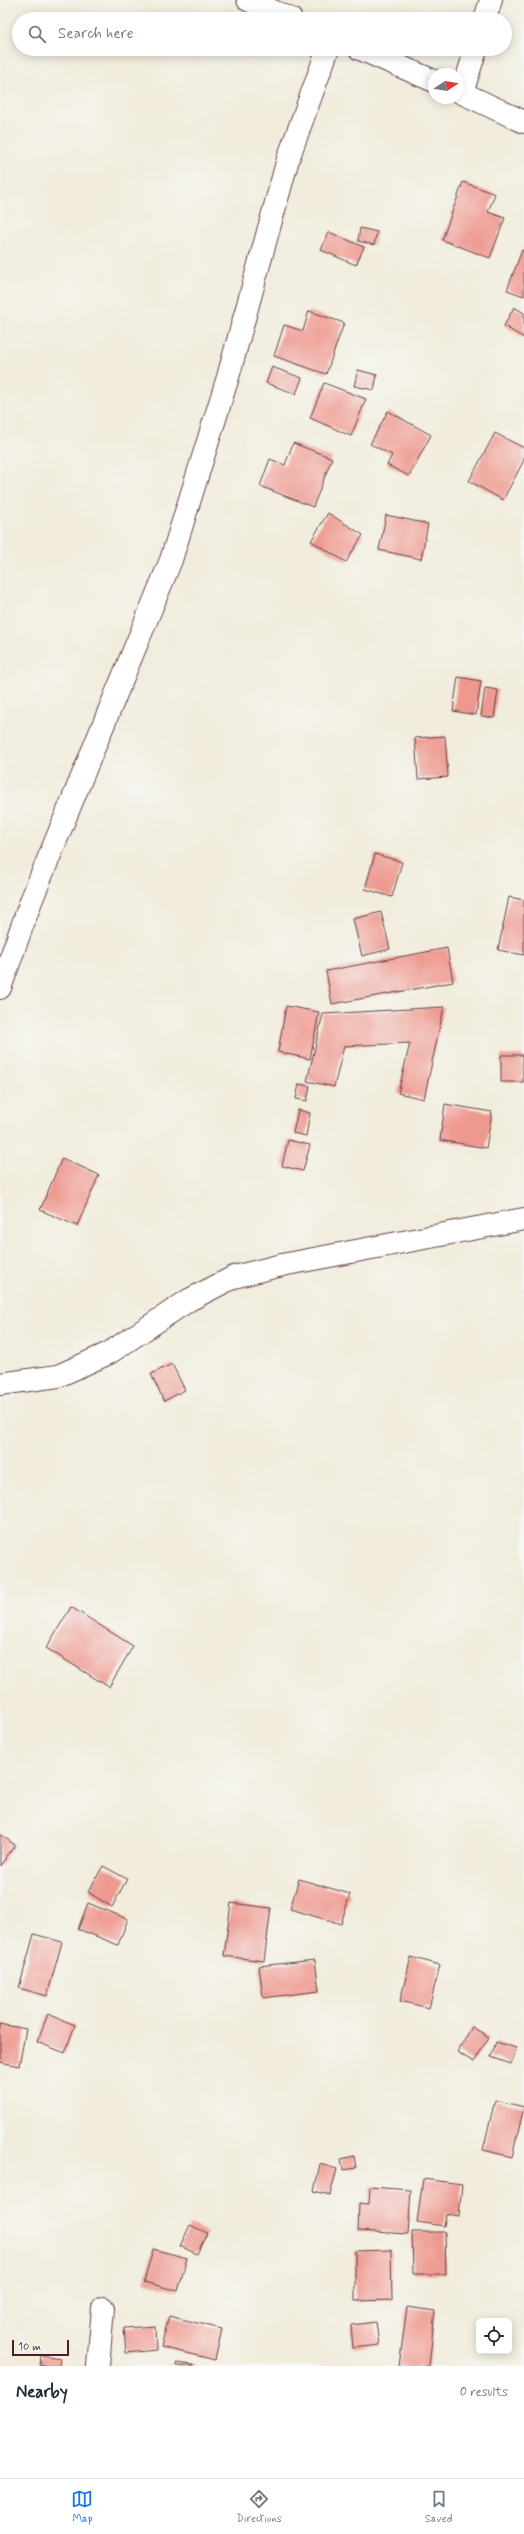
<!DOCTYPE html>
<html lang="en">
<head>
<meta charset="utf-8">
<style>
	:root { --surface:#fff; --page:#f6f6f7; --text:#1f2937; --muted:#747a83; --line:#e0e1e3; --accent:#1a73e8 }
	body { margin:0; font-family:Mynerve,sans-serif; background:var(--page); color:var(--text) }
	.controls { position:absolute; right:12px; bottom:12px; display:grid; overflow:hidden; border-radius:6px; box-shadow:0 2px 10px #0003 }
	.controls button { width:36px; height:36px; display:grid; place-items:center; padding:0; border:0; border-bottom:1px solid var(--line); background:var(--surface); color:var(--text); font:20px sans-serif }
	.compass { position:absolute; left:428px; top:68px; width:36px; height:36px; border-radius:50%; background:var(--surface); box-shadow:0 2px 10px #0003; rotate:78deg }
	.scale { position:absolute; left:12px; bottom:10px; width:57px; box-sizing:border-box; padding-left:4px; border:2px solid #4a1f2b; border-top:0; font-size:11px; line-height:14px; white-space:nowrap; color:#4a1f2b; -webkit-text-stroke:3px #f6f6f2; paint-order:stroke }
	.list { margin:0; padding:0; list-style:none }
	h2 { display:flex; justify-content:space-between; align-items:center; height:52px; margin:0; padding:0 16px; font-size:17px }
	h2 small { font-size:13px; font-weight:400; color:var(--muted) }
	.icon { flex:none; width:22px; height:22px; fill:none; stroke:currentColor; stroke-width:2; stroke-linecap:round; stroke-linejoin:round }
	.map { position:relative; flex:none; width:524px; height:2366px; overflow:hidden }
	.search { position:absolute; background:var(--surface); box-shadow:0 2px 10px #0003; left:12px; right:12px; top:12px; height:44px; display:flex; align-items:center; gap:10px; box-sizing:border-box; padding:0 14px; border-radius:22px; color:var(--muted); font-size:15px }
	.sheet { height:112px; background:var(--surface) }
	nav { display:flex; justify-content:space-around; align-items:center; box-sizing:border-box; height:56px; border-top:1px solid var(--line); background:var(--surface); font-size:11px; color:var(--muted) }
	nav a { display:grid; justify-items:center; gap:2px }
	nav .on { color:var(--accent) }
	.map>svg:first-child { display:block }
</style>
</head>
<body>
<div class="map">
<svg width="524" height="2366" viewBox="0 0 524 2366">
	<rect width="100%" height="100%" fill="#f6f6f2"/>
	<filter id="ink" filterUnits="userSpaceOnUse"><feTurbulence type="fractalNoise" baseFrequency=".025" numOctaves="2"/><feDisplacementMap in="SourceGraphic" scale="8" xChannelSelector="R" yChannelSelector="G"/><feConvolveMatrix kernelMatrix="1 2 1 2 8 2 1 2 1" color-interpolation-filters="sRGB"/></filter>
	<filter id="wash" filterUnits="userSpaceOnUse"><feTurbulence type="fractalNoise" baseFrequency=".012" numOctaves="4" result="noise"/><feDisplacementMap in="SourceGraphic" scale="16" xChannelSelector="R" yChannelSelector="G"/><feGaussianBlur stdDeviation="0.9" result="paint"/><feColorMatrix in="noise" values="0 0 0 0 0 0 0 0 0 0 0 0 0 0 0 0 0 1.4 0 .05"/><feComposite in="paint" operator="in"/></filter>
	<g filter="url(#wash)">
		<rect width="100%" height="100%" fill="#f1ecdb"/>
		<g id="blocks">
			<g fill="#ee998f">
				<path d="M463 182 495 194 488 212 505 218 490 258 442 240Z"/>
				<path d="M360 228 377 232 374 245 358 241Z"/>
				<path d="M329 232 364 247 356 265 321 250Z"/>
				<path d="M522 250 524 251V296L507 290Z"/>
				<path d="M514 307 524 313V338L504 326Z"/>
				<path d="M309 311 344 323 326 374 274 356 284 325 303 331Z"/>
				<path d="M272 367 302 378 296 394 266 383Z"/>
				<path d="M358 370 377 375 374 390 354 386Z"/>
				<path d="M324 383 366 399 351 436 310 418Z"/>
				<path d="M388 411 431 435 409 476 387 465 392 455 370 444Z"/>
				<path d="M495 433 524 448V460L503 500 469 481Z"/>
				<path d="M293 443 332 458 313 507 260 486 270 459 285 465Z"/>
				<path d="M328 513 363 535 346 562 311 541Z"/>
				<path d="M386 515 428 524 421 559 379 550Z"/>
				<path d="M458 677 481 681 476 715 453 711Z"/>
				<path d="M485 688 498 690 494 718 481 716Z"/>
				<path d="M445 736 448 777 418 779 415 738Z"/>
				<path d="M375 854 402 862 392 897 365 889Z"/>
				<path d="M509 897 524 900V955L498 950Z"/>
				<path d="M381 912 390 949 362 956 353 919Z"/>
				<path d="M447 948 453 982 332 1004 326 971Z"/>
				<path d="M286 1006 319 1012 310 1059 278 1052Z"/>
				<path d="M444 1007 424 1099 398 1093 410 1043 344 1046 334 1087 307 1081 323 1014Z"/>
				<rect x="501" y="1055" width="22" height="27"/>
				<path d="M299 1084 310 1086 307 1101 296 1099Z"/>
				<path d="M445 1104 492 1112 486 1148 440 1140Z"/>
				<path d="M298 1110 310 1113 306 1136 293 1133Z"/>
				<path d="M288 1140 310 1145 303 1171 282 1166Z"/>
				<path d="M62 1158 99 1175 77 1226 40 1210Z"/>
				<path d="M172 1364 185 1390 164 1401 151 1374Z"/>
				<path d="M71 1607 133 1646 109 1687 46 1648Z"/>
				<path d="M0 1834 15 1845 0 1866Z"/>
				<path d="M103 1866 127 1879 112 1907 88 1892Z"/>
				<path d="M299 1879 350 1894 341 1924 290 1909Z"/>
				<path d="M88 1903 128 1919 118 1945 78 1929Z"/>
				<path d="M231 1903 271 1908 264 1961 224 1956Z"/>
				<path d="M34 1934 62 1942 47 1996 19 1988Z"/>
				<path d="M411 1957 440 1965 429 2008 400 2001Z"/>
				<path d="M315 1960 319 1991 263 1998 259 1966Z"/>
				<path d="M48 2014 75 2025 65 2053 37 2042Z"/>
				<path d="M0 2024 26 2029 19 2066 0 2062Z"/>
				<path d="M472 2027 489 2037 474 2062 457 2052Z"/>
				<path d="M496 2042 516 2048 511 2064 491 2057Z"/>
				<path d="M495 2100 524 2107 512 2157 483 2150Z"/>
				<path d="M354 2156 356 2168 343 2170 341 2159Z"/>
				<path d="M320 2164 337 2169 330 2195 314 2191Z"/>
				<path d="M423 2179 462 2184 459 2216 446 2214 444 2226 417 2222Z"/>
				<path d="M370 2187 411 2190 408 2234 358 2231 359 2203 369 2204Z"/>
				<path d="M190 2225 207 2233 197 2254 180 2246Z"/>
				<path d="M412 2232H445L446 2274H413Z"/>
				<path d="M153 2249 187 2258 178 2291 144 2282Z"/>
				<path d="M391 2250 392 2300 355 2301V2251Z"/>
				<path d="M407 2307 435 2311 429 2366H399Z"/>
				<path d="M169 2316 222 2329 215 2360 161 2347Z"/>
				<path d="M376 2322 379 2345 353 2348 351 2325Z"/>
				<path d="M155 2326 156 2350 126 2353 124 2328Z"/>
				<path d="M41 2355 60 2358 59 2366H40Z"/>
				<path d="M176 2363 194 2365V2366H176Z"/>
			</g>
		</g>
	</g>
	<g filter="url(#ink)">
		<use href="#blocks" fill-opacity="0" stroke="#633e45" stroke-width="1"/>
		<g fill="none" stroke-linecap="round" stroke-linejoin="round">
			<g stroke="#633e45" stroke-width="24">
				<g id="minor">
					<path d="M485 19 491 0"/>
					<path d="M462 93 476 49"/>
					<path d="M0 988 31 901 171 560 228 377 288 159 328 49"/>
					<path d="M0 1384 58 1376 109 1353 189 1300 234 1277 282 1265 524 1219"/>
					<path d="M98 2366 103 2308"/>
				</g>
			</g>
			<g stroke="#633e45" stroke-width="24">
				<g id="tertiary">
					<path d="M248 0 291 19"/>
					<path d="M360 49 434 81"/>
					<path d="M458 91 524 122"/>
				</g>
			</g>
			<use href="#minor" stroke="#fff" stroke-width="22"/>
			<use href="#tertiary" stroke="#fff" stroke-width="22"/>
		</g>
	</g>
</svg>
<div class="controls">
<button><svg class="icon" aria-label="locate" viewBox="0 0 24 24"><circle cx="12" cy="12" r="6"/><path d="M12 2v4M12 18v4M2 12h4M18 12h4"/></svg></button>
</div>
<svg class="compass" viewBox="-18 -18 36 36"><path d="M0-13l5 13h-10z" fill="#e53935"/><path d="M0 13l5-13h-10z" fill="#747a83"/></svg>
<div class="scale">10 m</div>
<div class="search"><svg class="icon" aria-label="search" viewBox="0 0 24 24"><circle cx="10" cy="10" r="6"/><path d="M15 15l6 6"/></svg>Search here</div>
</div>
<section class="sheet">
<h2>Nearby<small>0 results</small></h2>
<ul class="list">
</ul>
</section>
<nav>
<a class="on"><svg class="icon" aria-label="map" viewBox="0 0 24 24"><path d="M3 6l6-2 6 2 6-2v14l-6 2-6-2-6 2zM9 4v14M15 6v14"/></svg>Map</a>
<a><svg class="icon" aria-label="directions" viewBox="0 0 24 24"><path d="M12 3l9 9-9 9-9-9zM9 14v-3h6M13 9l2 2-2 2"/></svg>Directions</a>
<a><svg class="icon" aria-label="saved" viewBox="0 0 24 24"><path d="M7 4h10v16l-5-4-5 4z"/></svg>Saved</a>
</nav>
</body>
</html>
